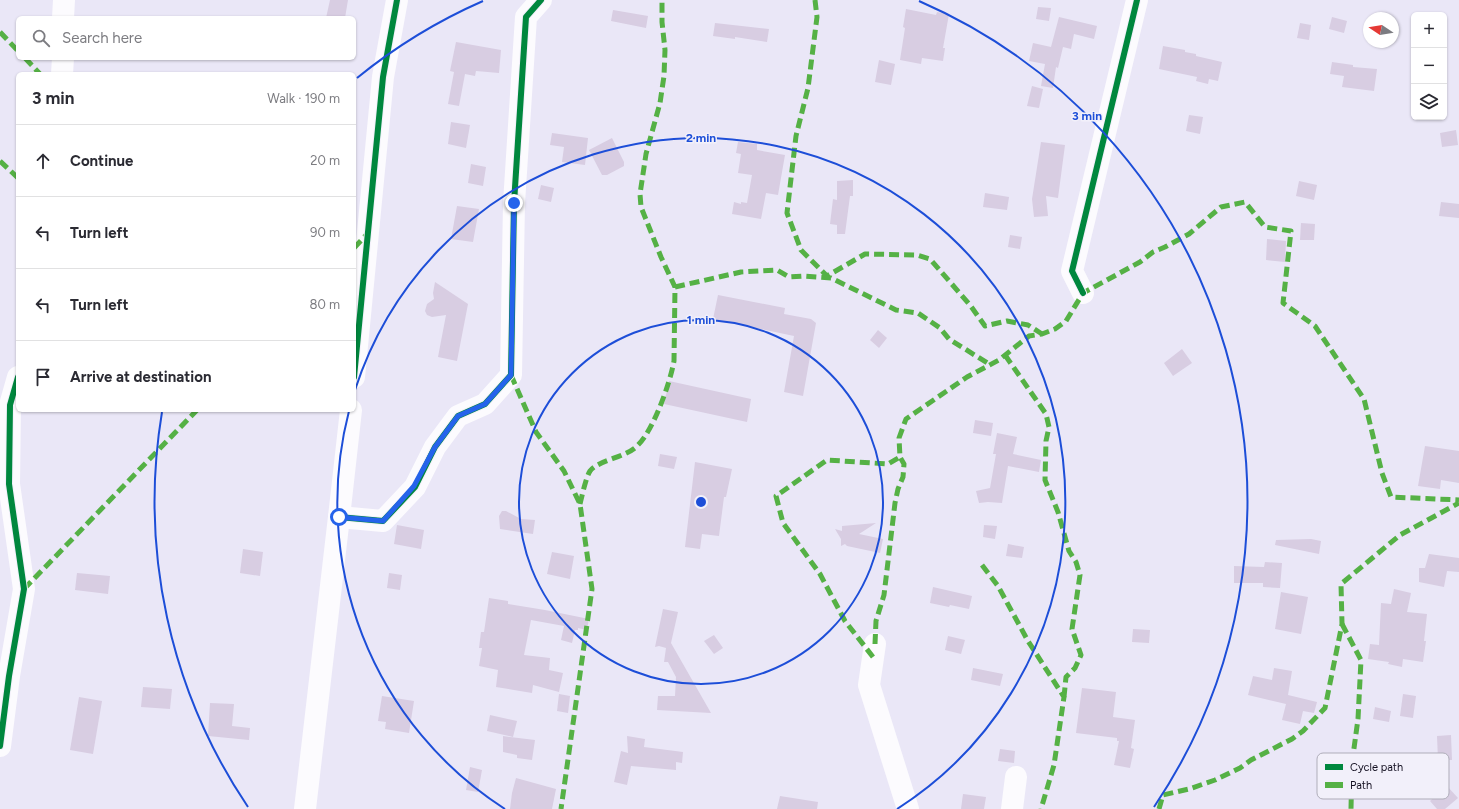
<!DOCTYPE html>
<html lang="en">
<head>
<meta charset="utf-8">
<style>
	:root { --surface:#fff; --page:#f2f2f3; --text:#2b2b33; --muted:#7c7c81; --line:#e1e1e2 }
	body { margin:0; font-family:Figtree,sans-serif; background:var(--page); color:var(--text) }
	.controls { position:absolute; right:12px; top:12px; display:grid; overflow:hidden; border-radius:6px; box-shadow:0 1px 3px #0004 }
	.controls button { width:36px; height:36px; display:grid; place-items:center; padding:0; border:0; border-bottom:1px solid var(--line); background:var(--surface); color:var(--text); font:20px sans-serif }
	.compass { position:absolute; left:1363px; top:12px; width:36px; height:36px; border-radius:50%; background:var(--surface); box-shadow:0 1px 3px #0004; rotate:282deg }
	.stop { position:absolute; width:12px; height:12px; margin:-9px; border:3px solid #2563eb; border-radius:50%; background:#fff }
	.stop.end { background:#2563eb; border-color:#fff; box-shadow:0 1px 4px #0008 }
	.list { margin:0; padding:0; list-style:none }
	h2 { display:flex; justify-content:space-between; align-items:center; height:52px; margin:0; padding:0 16px; font-size:17px }
	h2 small { font-size:13px; font-weight:400; color:var(--muted) }
	.list li { display:grid; grid-template-columns:26px 1fr auto; gap:12px; align-items:center; box-sizing:border-box; height:72px; padding:0 16px; border-top:1px solid var(--line) }
	.list b { display:block; font-size:15px; white-space:nowrap }
	.list em { font-size:13px; font-style:normal; color:var(--muted) }
	.icon { flex:none; width:22px; height:22px; fill:none; stroke:currentColor; stroke-width:2; stroke-linecap:round; stroke-linejoin:round }
	.map { position:relative; flex:none; width:1459px; height:809px; overflow:hidden }
	.search { position:absolute; background:var(--surface); box-shadow:0 1px 3px #0004; left:16px; top:16px; width:340px; height:44px; display:flex; align-items:center; gap:10px; box-sizing:border-box; padding:0 14px; border-radius:6px; color:var(--muted); font-size:15px }
	.panel { position:absolute; background:var(--surface); box-shadow:0 1px 3px #0004; left:16px; top:72px; width:340px; height:340px; border-radius:6px }
	.map>svg:first-child { display:block }
</style>
</head>
<body>
<div class="map">
<svg width="1459" height="809" viewBox="0 0 1459 809">
	<rect width="100%" height="100%" fill="#eae7f7"/>
	<g fill="#d8cde2">
		<path d="M330 0H348L345 18H326Z"/>
		<path d="M1038 7 1051 8 1049 21 1036 19Z"/>
		<path d="M906 9 936 15 937 12 949 14 943 48H945L943 61 922 58 921 64 900 60 905 28 903 27Z"/>
		<path d="M613 10 648 16 646 28 611 21Z"/>
		<path d="M1059 17 1097 26 1094 39 1074 34 1071 49 1063 47 1058 68 1056 67 1053 88 1041 86 1045 64 1029 61 1033 43 1051 47Z"/>
		<path d="M1332 17 1347 21 1344 33 1329 29Z"/>
		<path d="M715 23 769 29 767 42 735 37V39L713 36Z"/>
		<path d="M1300 23 1311 25 1309 40 1297 38Z"/>
		<path d="M456 42 501 50 499 73 476 71 475 76 465 74 459 106 448 104 454 72 450 71Z"/>
		<path d="M1163 46 1185 50V52L1196 54V56L1222 62 1218 81 1209 79 1208 84 1196 81 1197 77 1159 69Z"/>
		<path d="M879 60 895 64 891 85 875 82Z"/>
		<path d="M1332 62 1353 65V67L1377 69 1374 91 1342 87 1344 76 1330 74Z"/>
		<path d="M1032 86 1043 89 1039 108 1027 106Z"/>
		<path d="M1189 115 1203 117 1200 134 1186 131Z"/>
		<path d="M451 122 470 125 466 148 448 144Z"/>
		<path d="M1456 130 1458 145 1442 147 1440 133Z"/>
		<path d="M552 133 588 138 585 165 562 162 564 147 550 145Z"/>
		<path d="M612 138 624 162V166L607 175H602L589 150Z"/>
		<path d="M738 142 757 144V150L785 155 778 195 766 193 761 219 732 214 734 202 741 204V202L747 203 752 175 738 173 741 154 736 153Z"/>
		<path d="M1041 142 1065 145 1058 198 1046 196 1048 216 1034 217 1032 199Z"/>
		<path d="M471 164 486 167 483 186 468 183Z"/>
		<path d="M853 180V196H850L845 234H837V225L830 224 833 199 837 200V181Z"/>
		<path d="M1299 181 1317 185 1314 200 1296 196Z"/>
		<path d="M541 185 554 188 551 202 538 199Z"/>
		<path d="M985 193 1009 197 1007 210 983 207Z"/>
		<path d="M1441 202 1459 204V218L1439 216Z"/>
		<path d="M457 206 479 209 473 242 451 239Z"/>
		<path d="M1301 223 1315 224 1314 240H1300Z"/>
		<path d="M1010 235 1022 237 1020 249 1008 247Z"/>
		<path d="M1267 239 1286 241 1285 262 1266 260Z"/>
		<path d="M435 282 468 304 457 361 438 357 446 315 432 317 427 315 425 311 427 304 434 299 433 293Z"/>
		<path d="M718 295 785 308 784 314 811 319 816 323 803 396 784 392 794 336 713 319Z"/>
		<path d="M878 330 887 338 879 348 870 340Z"/>
		<path d="M1182 349 1192 363 1173 376 1164 363Z"/>
		<path d="M669 381 751 399 747 422 664 404Z"/>
		<path d="M975 420 993 423 991 436 973 433Z"/>
		<path d="M997 433 1017 437 1013 454 1041 460 1039 472 1008 466 1002 503 988 502 979 503 976 491 990 488 996 454H993Z"/>
		<path d="M1425 446 1459 451V483L1441 480 1440 489 1418 486Z"/>
		<path d="M660 454 677 457 674 469 658 466Z"/>
		<path d="M695 462 732 469 726 497H724L719 536 702 534 700 549 685 547Z"/>
		<path d="M502 511H506L521 519 535 520 533 534 500 529 499 516Z"/>
		<path d="M876 523 859 534 883 539 880 553 847 546 845 544 841 546V539L835 529 842 531V526Z"/>
		<path d="M397 525 424 530 421 549 394 544Z"/>
		<path d="M984 525 997 526 995 539 983 537Z"/>
		<path d="M1311 539 1321 541 1319 554 1275 545 1276 540Z"/>
		<path d="M1008 544 1024 547 1022 558 1006 556Z"/>
		<path d="M243 549 263 552 260 576 240 573Z"/>
		<path d="M552 552 574 556 570 579 547 574Z"/>
		<path d="M1429 554 1459 558V572L1447 571 1444 587 1419 582V568H1425Z"/>
		<path d="M1265 562 1282 563 1280 588 1263 587V583H1234V566L1264 567Z"/>
		<path d="M77 573 110 576 108 594 75 590Z"/>
		<path d="M389 573 402 575 400 590 387 588Z"/>
		<path d="M933 587 972 596 969 609 950 605 949 607 930 603Z"/>
		<path d="M1394 589 1411 593 1407 612 1427 614 1424 641H1426L1423 662 1403 659 1402 667 1388 664 1389 662 1368 659 1370 644 1379 645 1381 603 1391 604Z"/>
		<path d="M1281 592 1308 597 1301 634 1275 629Z"/>
		<path d="M489 598 508 601V604L545 610 589 619 587 630 578 628V630H575L572 643 561 640 564 626 531 620 524 655 550 658 549 670 563 673 559 692 533 685 532 693 496 687 498 670 479 666 482 648H479L481 632H484Z"/>
		<path d="M663 609 678 612 671 643 711 713 657 710 658 696H675L676 677 668 662H664L666 648 659 646 655 647Z"/>
		<path d="M1133 629 1150 630 1149 643 1132 642Z"/>
		<path d="M714 635 723 648 714 654 704 641Z"/>
		<path d="M948 636 965 640 961 654 945 650Z"/>
		<path d="M973 668 1003 674 1000 686 971 680Z"/>
		<path d="M1274 668 1292 671 1288 695 1317 702 1314 713 1303 711 1300 724 1282 720 1286 704 1248 695 1253 676 1272 680Z"/>
		<path d="M143 687 172 689 170 709 141 707Z"/>
		<path d="M1082 688 1116 692 1113 717 1135 720 1131 748 1134 749 1130 768 1114 765 1119 741H1117V738L1076 733Z"/>
		<path d="M559 694 570 696 568 713 557 711Z"/>
		<path d="M1403 694 1416 696 1413 718 1400 716Z"/>
		<path d="M382 696 414 701 409 733 385 729 386 722 378 721Z"/>
		<path d="M79 697 102 701 93 754 70 750Z"/>
		<path d="M210 703 234 704 232 726 250 728 249 740 208 736Z"/>
		<path d="M1375 707 1391 711 1389 722 1373 719Z"/>
		<path d="M490 715 517 721 513 737 487 731Z"/>
		<path d="M1451 735 1452 760H1438L1437 736Z"/>
		<path d="M503 736 535 740 532 760 517 758V755L503 752Z"/>
		<path d="M627 736 645 739 644 747 683 752 682 763 676 762V770L631 766 627 785 614 782 621 751 628 753Z"/>
		<path d="M1000 749 1015 751 1014 763 998 761Z"/>
		<path d="M470 767 482 770 478 792 466 790Z"/>
		<path d="M516 778 556 789 552 809H510L512 793Z"/>
		<path d="M1447 786 1458 798 1445 809H1437L1430 801Z"/>
		<path d="M963 794 986 797 984 809H961Z"/>
		<path d="M780 796 818 802 817 809H777Z"/>
	</g>
	<g fill="none" stroke-linecap="round" stroke-linejoin="round">
		<g stroke="#fcfbfe" stroke-width="22">
			<path d="M63 18 64 0"/>
			<path d="M62 74 63 58"/>
			<path d="M1083 293 1072 271 1137 0"/>
			<path d="M354 377 383 77 397 0"/>
			<path d="M339 517 383 521 415 487 435 447 458 416 485 404 511 375 514 203 526 17 541 0"/>
			<path d="M875 644 869 685 908 809"/>
			<path d="M0 746 9 676 24 589 9 484 10 405 18 377"/>
			<path d="M305 809 339 517 351 410"/>
			<path d="M1012 809 1016 777"/>
		</g>
		<g stroke="#55b145" stroke-width="5" stroke-dasharray="10 5" stroke-linecap="butt">
			<path d="M815 0 817 17 808 88 796 136 787 213 801 250 827 276 865 254 917 255 930 259 970 305 985 326 1007 321 1028 325 1042 334"/>
			<path d="M0 32 18 51"/>
			<path d="M25 58 40 74"/>
			<path d="M0 161 18 178"/>
			<path d="M354 248 368 233"/>
			<path d="M675 287 741 272 777 270 789 277 804 276 831 278 896 310 918 313 940 328 949 339 989 364"/>
			<path d="M1005 355 1046 414 1049 427 1046 441 1045 480 1058 512 1069 551 1076 562 1080 575 1072 629 1081 655 1075 668 1066 677 1064 697"/>
			<path d="M511 375 536 432 564 471 580 504 592 589 561 809"/>
			<path d="M580 504C582 496 586 477 590 471 598 460 628 457 638 445 654 429 670 383 674 361L675 287 661 257 641 207 640 194 646 154 660 103 664 76 665 50 662 22V0"/>
			<path d="M982 565 998 586 1028 641 1064 697 1054 765 1041 809"/>
			<path d="M24 589 197 410"/>
			<path d="M1342 624 1361 660 1358 719 1352 763 1351 809"/>
			<path d="M875 644 876 621 884 595 895 503 898 489 903 477 904 464 900 457 899 438 906 419 967 377 999 360 1029 336 1042 334 1055 329 1066 321 1083 293 1140 262 1153 252 1165 247 1189 234 1221 207 1245 202 1265 227 1291 231 1283 303 1315 326 1364 399 1382 473 1391 497 1459 500"/>
			<path d="M873 657 845 621 820 574 783 523 776 496 827 460 888 464 900 457"/>
			<path d="M1159 809 1163 795 1189 789 1215 780 1240 768 1251 760 1292 739 1303 731 1325 708 1342 624 1341 584 1400 535 1459 503"/>
		</g>
		<g stroke="#f2f0fa" stroke-width="8">
			<g id="cycleway">
				<path d="M1083 293 1072 271 1137 0"/>
				<path d="M354 377 383 77 397 0"/>
				<path d="M339 517 383 521 415 487 435 447 458 416 485 404 511 375 514 203 526 17 541 0"/>
				<path d="M0 746 9 676 24 589 9 484 10 405 18 377"/>
			</g>
		</g>
		<use href="#cycleway" stroke="#00873e" stroke-width="6"/>
	</g>
	<g fill="none" stroke-linecap="round" stroke-linejoin="round">
		<path stroke="#2563eb" stroke-width="5" d="M339 517 383 521 414 486 435 447 458 416 485 404 511 375 514 203"/>
	</g>
	<g fill="none" stroke="#1d4ed8" stroke-width="2">
		<circle cx="701" cy="502" r="182"/>
		<path d="M505 809A364 364 0 0 1 349 411M355 390A364 364 0 1 1 897 809"/>
		<path d="M248 807A546 546 0 0 1 162 412M357 78A546 546 0 0 1 483 1M919 1A546 546 0 0 1 1154 807"/>
	</g>
	<rect x="1317" y="753" width="132" height="46" rx="6" fill="#f2f0fa" stroke="#afadb9" stroke-width="1"/>
	<rect x="1325" y="764" width="18" height="6" fill="#00873e"/>
	<rect x="1325" y="782" width="18" height="6" fill="#55b145"/>
	<g font-size="11" fill="#141021">
		<text x="1350" y="771">Cycle path</text>
		<text x="1350" y="789">Path</text>
	</g>
	<circle cx="701" cy="502" r="6" fill="#1d4ed8" stroke="#f2f0fa" stroke-width="2"/>
	<g font-size="12" text-anchor="middle" font-weight="bold" fill="#1d4ed8" stroke="#f2f0fa" stroke-width="3" stroke-linejoin="round" paint-order="stroke">
		<text x="1087" y="120">3 min</text>
		<text x="701" y="142">2 min</text>
		<text x="701" y="324">1 min</text>
	</g>
</svg>
<div class="controls">
<button>+</button>
<button>−</button>
<button><svg class="icon" aria-label="layers" viewBox="0 0 24 24"><path d="M12 4l9 5-9 5-9-5zM3 14l9 5 9-5"/></svg></button>
</div>
<svg class="compass" viewBox="-18 -18 36 36"><path d="M0-13l5 13h-10z" fill="#e53935"/><path d="M0 13l5-13h-10z" fill="#7c7c81"/></svg>
<div class="stop" style="left:339px;top:517px"></div>
<div class="stop end" style="left:514px;top:203px"></div>
<div class="search"><svg class="icon" aria-label="search" viewBox="0 0 24 24"><circle cx="10" cy="10" r="6"/><path d="M15 15l6 6"/></svg>Search here</div>
<section class="panel">
<h2>3 min<small>Walk · 190 m</small></h2>
<ul class="list">
<li><svg class="icon" aria-label="ahead" viewBox="0 0 24 24"><path d="M12 20V5M6 11l6-6 6 6"/></svg><div><b>Continue</b></div><em>20 m</em></li>
<li><svg class="icon" aria-label="left" viewBox="0 0 24 24"><path d="M17 20v-9H6M10 6l-5 5 5 5"/></svg><div><b>Turn left</b></div><em>90 m</em></li>
<li><svg class="icon" aria-label="left" viewBox="0 0 24 24"><path d="M17 20v-9H6M10 6l-5 5 5 5"/></svg><div><b>Turn left</b></div><em>80 m</em></li>
<li><svg class="icon" aria-label="arrive" viewBox="0 0 24 24"><path d="M6 21V4h12l-3 4 3 4H6"/></svg><div><b>Arrive at destination</b></div></li>
</ul>
</section>
</div>
</body>
</html>
